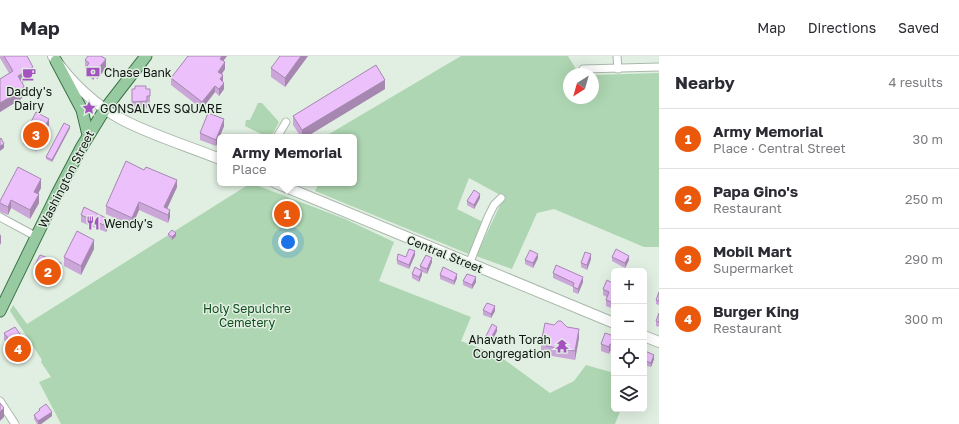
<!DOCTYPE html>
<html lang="en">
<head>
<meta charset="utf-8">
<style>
	:root { --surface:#fff; --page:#f7f7f7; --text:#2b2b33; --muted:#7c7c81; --line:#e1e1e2; --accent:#ea580c }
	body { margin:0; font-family:"Golos Text",sans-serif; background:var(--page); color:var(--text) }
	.controls { position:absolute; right:12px; bottom:12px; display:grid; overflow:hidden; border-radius:6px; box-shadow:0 4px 16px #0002 }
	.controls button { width:36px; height:36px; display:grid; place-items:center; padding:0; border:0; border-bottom:1px solid var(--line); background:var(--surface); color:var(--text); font:20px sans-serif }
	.compass { position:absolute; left:563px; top:12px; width:36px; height:36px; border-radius:50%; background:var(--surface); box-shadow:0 4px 16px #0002; rotate:217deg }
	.you { position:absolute; left:288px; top:186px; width:14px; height:14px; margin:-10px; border:3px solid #fff; border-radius:50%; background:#1a73e8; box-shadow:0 0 0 6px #1a73e833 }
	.badge { display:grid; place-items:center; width:26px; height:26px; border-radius:50%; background:var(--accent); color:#fff; font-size:13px; font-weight:700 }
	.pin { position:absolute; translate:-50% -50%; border:2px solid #fff; box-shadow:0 1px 4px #0006 }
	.popup { position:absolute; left:217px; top:78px; width:140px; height:52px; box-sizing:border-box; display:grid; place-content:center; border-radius:6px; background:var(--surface); filter:drop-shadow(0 1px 3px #0005); font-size:13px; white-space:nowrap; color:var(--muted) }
	.popup b { font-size:15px; color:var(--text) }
	.popup::after { content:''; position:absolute; left:50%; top:100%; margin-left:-8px; border:8px solid transparent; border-top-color:var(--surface) }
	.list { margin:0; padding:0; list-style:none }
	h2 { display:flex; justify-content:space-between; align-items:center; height:52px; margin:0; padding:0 16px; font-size:17px }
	h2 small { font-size:13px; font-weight:400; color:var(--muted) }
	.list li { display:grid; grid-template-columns:26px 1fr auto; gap:12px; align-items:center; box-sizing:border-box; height:60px; padding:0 16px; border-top:1px solid var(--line) }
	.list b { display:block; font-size:15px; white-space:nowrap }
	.list p { margin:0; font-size:13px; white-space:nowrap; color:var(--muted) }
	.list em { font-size:13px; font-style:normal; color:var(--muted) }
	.icon { flex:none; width:22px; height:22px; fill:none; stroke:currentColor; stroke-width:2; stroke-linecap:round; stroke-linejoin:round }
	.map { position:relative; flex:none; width:659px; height:368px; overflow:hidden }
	header { display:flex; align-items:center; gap:24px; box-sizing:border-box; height:56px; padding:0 20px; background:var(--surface); border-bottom:1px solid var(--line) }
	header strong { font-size:19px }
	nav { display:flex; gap:22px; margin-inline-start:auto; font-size:14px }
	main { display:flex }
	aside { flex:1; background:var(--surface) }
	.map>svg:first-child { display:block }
</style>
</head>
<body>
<header>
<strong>Map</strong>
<nav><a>Map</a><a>Directions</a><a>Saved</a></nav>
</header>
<main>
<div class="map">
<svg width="659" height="368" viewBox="0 0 659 368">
	<rect width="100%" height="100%" fill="#e0efe1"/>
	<g fill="#aed6b2">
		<path d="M461 0H568L579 18H569V42H593V19L659 17V191H644L554 153 537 157 512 213 476 200 504 141 469 122 457 153 483 166 471 199 315 135 319 127H354V81H324Z"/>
		<path d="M258 47H262L279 66 271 81H267L245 70 246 64H250Z"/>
		<path d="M251 127 345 163 394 186 379 225 471 261 461 285 498 299 550 337 574 325 586 309 614 317V353H621L615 368H61L39 326 51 321 41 306 42 304 10 255 13 249 27 268Z"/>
	</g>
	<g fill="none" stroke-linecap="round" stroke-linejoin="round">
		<g stroke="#abb8ac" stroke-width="9">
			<g id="minor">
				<path d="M617 0 618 13"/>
				<path d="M583 13 659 11"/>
				<path d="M277 81 286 66"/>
				<path d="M0 161 37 181"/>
				<path d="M469 208 488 161 494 149 501 142"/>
				<path d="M0 345 15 368"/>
			</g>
		</g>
		<g stroke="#abb8ac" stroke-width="12">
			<g id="secondary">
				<path d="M53 0C69 25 96 50 123 64 154 80 188 90 220 103"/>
				<path d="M276 127 614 267"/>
				<path d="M644 280 659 286"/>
			</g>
		</g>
		<g stroke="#3c7346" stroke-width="13">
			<g id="primary">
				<path d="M56 5 82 54 88 79"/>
				<path d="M0 255 57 138 81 92 105 53 146 0"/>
			</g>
		</g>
		<use href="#minor" stroke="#fff" stroke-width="7"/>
		<use href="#secondary" stroke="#fff" stroke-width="10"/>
		<use href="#primary" stroke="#98caa1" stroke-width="11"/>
	</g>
	<g fill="#cba6d8">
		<path d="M0 0H27L33 20 22 27 24 39 21 43 0 56V23L9 17 0 2Z"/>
		<path d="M188 0H227L223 5 225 13 222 18 224 33 219 40 215 36 202 53 171 29V22Z"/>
		<path d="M308 0 285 31 271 21V12Z"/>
		<path d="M85 4 106 12 97 23 95 21 93 24 87 19V14L85 13Z"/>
		<path d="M132 33H150V47H147V52H132Z"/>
		<path d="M385 33 306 81H301L293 69V60Z"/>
		<path d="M49 69 36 95 23 88V82Z"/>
		<path d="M224 70 216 90 200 84V77Z"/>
		<path d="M70 72 52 106 46 103V101Z"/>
		<path d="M177 131 167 153 170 161 168 167 139 154 132 170 106 158V150Z"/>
		<path d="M41 132 38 138 39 147 30 163 11 152 8 159 0 156V145Z"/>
		<path d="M480 142 474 153 467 149V145Z"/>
		<path d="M81 159 106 165 108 172 106 176 81 166Z"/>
		<path d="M168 178 176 180 172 184 168 180Z"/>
		<path d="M94 193 81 219 64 210V201Z"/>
		<path d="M415 199 409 213 397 208V204L406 201Z"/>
		<path d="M612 201 629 204 625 212 612 205Z"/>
		<path d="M538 202 533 212 525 208V204Z"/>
		<path d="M591 203 587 214 581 211V207Z"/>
		<path d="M432 206 427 218 422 216V219L419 226 412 222V218L420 214V210Z"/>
		<path d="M35 209 61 214 55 226 35 216Z"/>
		<path d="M553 217 583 226 578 238 573 236V231L553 222Z"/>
		<path d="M440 219 457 222 454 229 440 223Z"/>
		<path d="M463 225 476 226 472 233 463 229Z"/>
		<path d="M614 228V253L606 250V244L607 241 603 239V233Z"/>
		<path d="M659 236V249L656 248V244Z"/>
		<path d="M483 254 495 255 491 262 483 259Z"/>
		<path d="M659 257V271L656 270V265Z"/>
		<path d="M567 271 579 282 575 304 546 299V296L541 295V287Z"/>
		<path d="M497 275 490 289 485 287V282Z"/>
		<path d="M4 277 30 298 19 303 4 284Z"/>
		<path d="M614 280V296L610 295 609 298 601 295V288Z"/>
		<path d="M644 299 654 303 651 311 644 309Z"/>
		<path d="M39 353 52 360 41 368H37L34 363V359L39 355Z"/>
	</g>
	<g fill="#a587b0">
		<path d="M222 0H227L220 9V3Z"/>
		<path d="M301 0H308L285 31V22Z"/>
		<path d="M106 3V12L97 23V14Z"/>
		<path d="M225 6V13L218 23V16Z"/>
		<path d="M33 11V20L18 29V20Z"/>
		<path d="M95 12V21L93 24V15Z"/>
		<path d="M223 19V26L220 23Z"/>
		<path d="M385 24V33L306 81H302V74Z"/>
		<path d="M224 27V33L219 40V33Z"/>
		<path d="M24 30V39L21 43 0 56V47Z"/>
		<path d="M215 30V36L202 53V46Z"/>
		<path d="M49 63V69L36 95V88Z"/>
		<path d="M224 63V70L216 90V84Z"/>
		<path d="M70 70V72L52 106V104Z"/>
		<path d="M4 88V92L0 95V90Z"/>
		<path d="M41 123V132L34 145V136Z"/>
		<path d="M177 124V131L164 159V151Z"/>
		<path d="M39 138V147L30 163V154Z"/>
		<path d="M480 138V142L474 153V149Z"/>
		<path d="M11 144V152L8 159V151Z"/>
		<path d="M139 146V154L132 170V162Z"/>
		<path d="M170 154V161L168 167V159Z"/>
		<path d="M106 162V168L108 165V172L106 176Z"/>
		<path d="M176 177V180L172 184V181Z"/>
		<path d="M1 178V187L0 189V180Z"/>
		<path d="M94 184V193L81 219V210Z"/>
		<path d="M415 195V199L409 213V209Z"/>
		<path d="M538 198V202L533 212V207Z"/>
		<path d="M591 198V203L587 214V209Z"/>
		<path d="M629 200V204L625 212V207Z"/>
		<path d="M432 202V206L427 218V213Z"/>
		<path d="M61 207V214L55 226V220Z"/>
		<path d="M422 215V219L419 226V221Z"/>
		<path d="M457 218V222L454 229V225Z"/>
		<path d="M476 221V226L472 233V229Z"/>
		<path d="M583 221V226L578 238V233Z"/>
		<path d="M495 250V255L491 262V258Z"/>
		<path d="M497 271V275L490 289V284Z"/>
		<path d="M579 273V282L575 304V295Z"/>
		<path d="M610 288V295L609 298V291Z"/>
		<path d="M30 292V298L19 303V297Z"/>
		<path d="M654 299V303L651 311V307Z"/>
		<path d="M4 352V361L0 365V356Z"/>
		<path d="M52 356V360L41 368H38V365Z"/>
	</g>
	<g fill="#ecc1fb" stroke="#a587b0">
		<path d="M4 0H27L33 11 18 20 24 30 21 35 0 47V23L13 15Z"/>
		<path d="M88 0H101L106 3 97 14 95 12 93 15 87 10 89 7 85 4Z"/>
		<path d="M188 0H222L220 3 225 6 218 16 223 19 220 23 224 27 219 33 215 30 202 46 171 22Z"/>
		<path d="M280 0H301L285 22 271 12Z"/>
		<path d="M376 9 385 24 302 74 293 60Z"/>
		<path d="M135 30H146V33H150V40H147V45L132 46V33H135Z"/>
		<path d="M36 56 49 63 36 88 23 82Z"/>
		<path d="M208 57 224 63 216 84 200 77Z"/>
		<path d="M64 67 70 70 52 104 46 101Z"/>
		<path d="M1 82 4 88 0 90V83Z"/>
		<path d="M126 105 144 114 146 111 177 124 164 151 170 154 168 159 139 146 132 162 106 150Z"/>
		<path d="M18 111 41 123 34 136 39 138 30 154 11 144 8 151 0 147V145Z"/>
		<path d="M474 134 480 138 474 149 467 145Z"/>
		<path d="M84 151 106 162V164L108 165 106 170 81 159Z"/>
		<path d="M172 174 176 177 172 181 168 178Z"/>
		<path d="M77 175 94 184 81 210 64 201Z"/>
		<path d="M409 193 415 195 409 209 397 204 398 198 406 201Z"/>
		<path d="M616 193 629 200 625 207 612 201Z"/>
		<path d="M530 194 538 198 533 207 525 204Z"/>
		<path d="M585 196 591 198 587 209 581 207Z"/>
		<path d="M40 199 61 207 55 220 35 209Z"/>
		<path d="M426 199 432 202 427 213 420 210Z"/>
		<path d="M556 209 583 221 578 233 573 231 574 227 553 217Z"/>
		<path d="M415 211 422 215 419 221 412 218Z"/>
		<path d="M443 211 457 218 454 225 440 219Z"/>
		<path d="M467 218 476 221 472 229 463 225Z"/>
		<path d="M607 224 614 228V247L606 244 609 236 603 233Z"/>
		<path d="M659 236V245L656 244Z"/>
		<path d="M487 247 495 250 491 258 483 254Z"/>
		<path d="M659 257V266L656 265Z"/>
		<path d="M558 265H561L567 271 579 273 575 295 546 290 547 288 541 287 545 267 554 269Z"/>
		<path d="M492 268 497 271 490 284 485 282Z"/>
		<path d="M15 271 30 292 19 297 4 277Z"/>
		<path d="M605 277 614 280V289L610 288 609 291 601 288Z"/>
		<path d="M645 295 654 299 651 307 644 304V299Z"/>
		<path d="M0 347 4 352 0 356Z"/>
		<path d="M46 348 52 356 38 365 34 359 40 354 39 353Z"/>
	</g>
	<defs>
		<g id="bank-bare" transform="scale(1.08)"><path d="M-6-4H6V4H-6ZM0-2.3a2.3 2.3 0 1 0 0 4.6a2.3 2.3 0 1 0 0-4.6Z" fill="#a552c1" stroke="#e0efe1" stroke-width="2.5" paint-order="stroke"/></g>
		<g id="cafe-bare" transform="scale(1.08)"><path d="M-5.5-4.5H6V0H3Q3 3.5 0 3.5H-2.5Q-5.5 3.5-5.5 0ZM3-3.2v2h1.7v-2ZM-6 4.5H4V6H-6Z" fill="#a552c1" stroke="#e0efe1" stroke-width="2.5" paint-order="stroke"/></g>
		<g id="sight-bare" transform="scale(1.08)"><path d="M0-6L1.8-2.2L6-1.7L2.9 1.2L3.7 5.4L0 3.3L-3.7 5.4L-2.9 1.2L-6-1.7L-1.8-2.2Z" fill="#a552c1" stroke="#e0efe1" stroke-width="2.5" paint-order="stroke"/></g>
		<g id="restaurant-bare" transform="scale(1.08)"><path d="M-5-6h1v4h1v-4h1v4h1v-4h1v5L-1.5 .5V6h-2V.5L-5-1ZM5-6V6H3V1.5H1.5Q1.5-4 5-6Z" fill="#a552c1" stroke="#e0efe1" stroke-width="2.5" paint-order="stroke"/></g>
		<g id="temple-bare" transform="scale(1.08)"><path d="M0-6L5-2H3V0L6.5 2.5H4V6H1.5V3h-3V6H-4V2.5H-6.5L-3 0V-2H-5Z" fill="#a552c1" stroke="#e0efe1" stroke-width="2.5" paint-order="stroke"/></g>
	</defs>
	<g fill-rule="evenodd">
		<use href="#bank-bare" x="93" y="16"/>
		<use href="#cafe-bare" x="29" y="18"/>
		<use href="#sight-bare" x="89" y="52"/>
		<use href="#restaurant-bare" x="93" y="167"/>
		<use href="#temple-bare" x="562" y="290"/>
	</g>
	<g text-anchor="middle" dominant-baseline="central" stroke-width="3" stroke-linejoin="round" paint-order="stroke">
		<g font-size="12" fill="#101511" stroke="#e0efe1" text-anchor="start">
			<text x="104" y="16">Chase Bank</text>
			<text x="29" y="35" text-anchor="middle">Daddy's<tspan x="29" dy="14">Dairy</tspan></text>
			<text x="100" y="52">GONSALVES SQUARE</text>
			<text x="104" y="167">Wendy's</text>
			<text x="551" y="283" text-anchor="end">Ahavath Torah<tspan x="551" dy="14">Congregation</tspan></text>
		</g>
		<g font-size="12" fill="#101511" stroke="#e0efe1">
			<text transform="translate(66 123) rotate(-63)">Washington Street</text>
			<text transform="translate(445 198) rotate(22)">Central Street</text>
		</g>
		<g font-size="12" fill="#0f4c1e" stroke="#e0efe1">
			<text x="247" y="252">Holy Sepulchre<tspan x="247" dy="14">Cemetery</tspan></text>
		</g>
	</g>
</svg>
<div class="controls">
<button>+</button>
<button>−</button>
<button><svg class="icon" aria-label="locate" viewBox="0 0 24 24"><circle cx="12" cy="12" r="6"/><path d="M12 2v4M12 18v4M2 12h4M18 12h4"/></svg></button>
<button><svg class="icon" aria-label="layers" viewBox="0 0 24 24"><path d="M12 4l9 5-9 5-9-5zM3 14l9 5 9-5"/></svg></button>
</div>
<svg class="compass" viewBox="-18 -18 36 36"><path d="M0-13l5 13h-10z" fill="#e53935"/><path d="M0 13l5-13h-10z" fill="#7c7c81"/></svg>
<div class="you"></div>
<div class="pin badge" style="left:287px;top:158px">1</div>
<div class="popup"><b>Army Memorial</b>Place</div>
<div class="pin badge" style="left:48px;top:216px">2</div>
<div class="pin badge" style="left:36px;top:79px">3</div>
<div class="pin badge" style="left:18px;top:293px">4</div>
</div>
<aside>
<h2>Nearby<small>4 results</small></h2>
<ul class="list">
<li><span class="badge">1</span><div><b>Army Memorial</b><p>Place · Central Street</p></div><em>30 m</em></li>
<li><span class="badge">2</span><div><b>Papa Gino's</b><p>Restaurant</p></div><em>250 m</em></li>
<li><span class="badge">3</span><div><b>Mobil Mart</b><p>Supermarket</p></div><em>290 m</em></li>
<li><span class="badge">4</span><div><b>Burger King</b><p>Restaurant</p></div><em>300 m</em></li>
</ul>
</aside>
</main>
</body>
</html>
